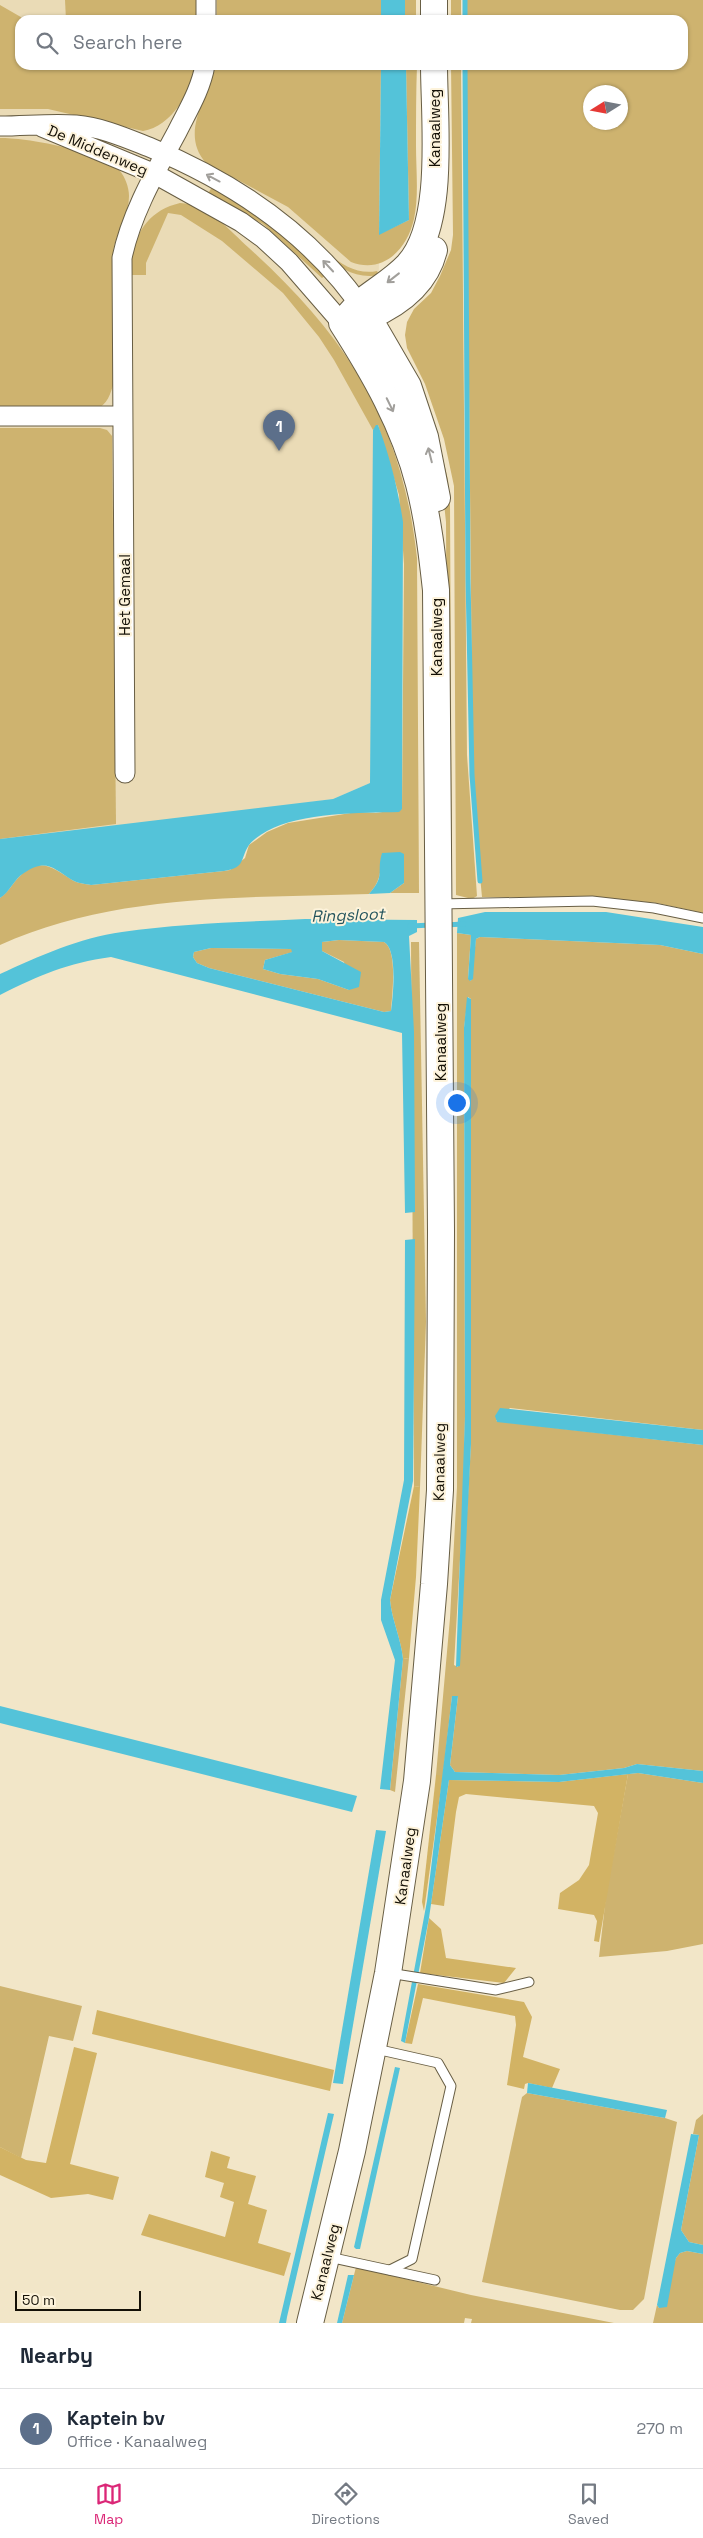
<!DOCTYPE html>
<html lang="en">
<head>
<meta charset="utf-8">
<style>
	:root { --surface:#fff; --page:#f2f2f3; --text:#1f2937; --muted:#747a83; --line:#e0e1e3; --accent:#db2777 }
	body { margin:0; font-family:"Space Grotesk",sans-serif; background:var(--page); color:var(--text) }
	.compass { position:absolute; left:583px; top:85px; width:45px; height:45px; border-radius:50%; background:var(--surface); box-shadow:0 1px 4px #0004; rotate:259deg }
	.scale { position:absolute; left:15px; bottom:12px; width:126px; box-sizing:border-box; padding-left:5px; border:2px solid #141006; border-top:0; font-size:14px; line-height:18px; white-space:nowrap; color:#141006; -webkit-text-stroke:4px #fdf3db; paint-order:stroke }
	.you { position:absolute; left:456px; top:1102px; width:18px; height:18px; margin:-12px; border:4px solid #fff; border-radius:50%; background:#1a73e8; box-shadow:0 0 0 8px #1a73e833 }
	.badge { display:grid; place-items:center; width:32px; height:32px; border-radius:50%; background:var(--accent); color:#fff; font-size:16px; font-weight:700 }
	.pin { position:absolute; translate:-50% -41px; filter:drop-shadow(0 1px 2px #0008) }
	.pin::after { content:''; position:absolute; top:26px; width:18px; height:15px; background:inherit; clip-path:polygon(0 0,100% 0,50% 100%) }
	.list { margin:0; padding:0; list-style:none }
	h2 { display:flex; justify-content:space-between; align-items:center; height:65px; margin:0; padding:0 20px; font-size:21px }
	h2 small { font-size:16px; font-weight:400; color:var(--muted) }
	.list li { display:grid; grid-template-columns:32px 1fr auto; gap:15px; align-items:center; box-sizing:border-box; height:80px; padding:0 20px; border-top:1px solid var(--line) }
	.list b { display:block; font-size:19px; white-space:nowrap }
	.list p { margin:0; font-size:16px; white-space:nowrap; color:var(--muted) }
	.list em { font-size:16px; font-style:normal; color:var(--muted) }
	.icon { flex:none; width:28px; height:28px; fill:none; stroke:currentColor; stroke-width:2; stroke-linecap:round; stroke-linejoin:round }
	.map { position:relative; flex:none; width:703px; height:2323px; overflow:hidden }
	.search { position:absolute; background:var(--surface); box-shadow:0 1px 4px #0004; left:15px; right:15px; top:15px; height:55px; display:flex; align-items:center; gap:12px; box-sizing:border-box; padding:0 18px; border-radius:15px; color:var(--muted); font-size:19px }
	.sheet { height:145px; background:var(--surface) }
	nav { display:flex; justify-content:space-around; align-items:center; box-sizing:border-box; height:70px; border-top:1px solid var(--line); background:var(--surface); font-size:14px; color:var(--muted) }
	nav a { display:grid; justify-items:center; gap:2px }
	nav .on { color:var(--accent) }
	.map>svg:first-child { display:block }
</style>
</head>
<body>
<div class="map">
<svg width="703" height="2323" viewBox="0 0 703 2323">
	<rect width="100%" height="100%" fill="#f2e6c8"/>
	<path fill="#eadbb6" d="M0 0H374L375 20H20V65H376L379 235 378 425 370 783 333 799 0 844Z"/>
	<g fill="#ceb36f" fill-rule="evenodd">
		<path d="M65 0H196V20H66Z"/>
		<rect x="217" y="0" width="164" height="20"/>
		<rect x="405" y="0" width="11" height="20"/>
		<rect x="451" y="0" width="10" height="20"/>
		<path d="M466 0H703V913L657 903 593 897H482L473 803 466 65H683V20H466ZM590 92H620V122H590Z"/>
		<path d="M0 5 26 20H20V65H194C191 93 172 126 143 131L48 109H0Z"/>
		<path d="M216 65H381L379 234 409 220 406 65H417C416 92 416 119 416 146 416 169 419 196 414 219 407 250 383 274 351 262L288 207 206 163C179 133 208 98 216 65Z"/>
		<path d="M451 65H461L467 755 477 896 472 899 456 895 454 486 444 439 425 384 407 348 405 335 407 322 414 309 431 293 440 276 451 250 453 235Z"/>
		<path d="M0 138C25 137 104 152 120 171 125 177 129 187 129 196 129 213 120 226 115 243 113 248 113 255 113 262L114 382C110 395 108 404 95 410H0Z"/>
		<path d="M214 184 246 203 328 273 322 278 263 224 207 195Z"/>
		<path d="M180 203C208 204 230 231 249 248 348 338 402 422 417 558L419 893H390L404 883 381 856C381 873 380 882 369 894 246 898 114 893 0 945V898C9 892 13 882 21 875 39 856 55 869 72 880 77 883 85 884 91 885L224 871 230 870 245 858 249 845 267 832 288 823 357 812 376 813 402 809 404 564 399 495 378 425 373 430 334 360 319 337 283 293 222 241 181 215 168 213 146 263V275H131C130 240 145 211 180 203Z"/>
		<path d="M293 220C317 240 342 278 377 271L379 275C342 282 317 247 293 224Z"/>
		<path d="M0 428H100L107 430 112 436 116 824 0 839Z"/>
		<path d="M436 429 448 480 450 505 452 884H448L446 522Z"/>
		<path d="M457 933 471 935 468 978 471 981 476 939 480 937 660 945 703 954V1430L510 1408 496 1421 703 1445V1771L637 1764 624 1768 559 1775 455 1772 450 1765 458 1696H452L443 1775H436L450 1618 457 1487ZM468 997 471 999V1444L458 1667 454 1665 463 1507 465 1416 464 1028Z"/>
		<path d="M339 940 384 942C398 950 392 995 391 1011L384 1012 209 968 197 963 193 957 194 952 211 948 292 949 293 952 265 960 263 969 280 974 318 979 349 990 344 962 322 951V942Z"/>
		<path d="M411 942H419L426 1322 420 1487 414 1486Z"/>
		<path d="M409 1658 395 1792 390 1790 403 1659Z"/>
		<path d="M638 1773 703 1783V1944L667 1951 599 1957 606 1896 628 1774Z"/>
		<path d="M0 1986 82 2006 73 2041 49 2036 21 2158 0 2147Z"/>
		<path d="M527 2093 665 2118 677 2122 644 2299 633 2310H620L482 2282 522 2097Z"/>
		<path d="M703 2114V2245L689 2242 681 2230 699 2135 693 2134 696 2120Z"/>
		<path d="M687 2251 703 2254V2323H653L657 2305 659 2308 676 2258 680 2253Z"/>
		<path d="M356 2267 471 2295 614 2323H471L472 2319 465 2318 464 2323H342Z"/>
	</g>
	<g fill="#d2b364">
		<path d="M414 1486 420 1487 416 1577 409 1658 403 1659C401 1638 392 1621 390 1600Z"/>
		<path d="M628 1774 599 1942 594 1941 597 1921 594 1915 558 1909 560 1893 579 1880 589 1865 598 1813 594 1806 466 1794 459 1797 456 1812 444 1906 431 1904 449 1780 559 1782Z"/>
		<path d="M436 1775H443L424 1911 422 1902Z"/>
		<path d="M429 1918 441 1929 446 1958 516 1968 504 1983 420 1973Z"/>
		<path d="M418 1984 524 2002 532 2017 523 2057 560 2069 552 2088 528 2083 525 2084 524 2089 507 2085 516 2025 515 2016 423 1998 412 2044 405 2043Z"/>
		<path d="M97 2010 334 2070 330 2091 92 2034Z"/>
		<path d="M74 2047 97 2053 70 2164 119 2177 113 2200 88 2194 51 2198 0 2175V2147L26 2160 46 2163Z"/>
		<path d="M211 2151 230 2157 227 2168 256 2176 248 2204 267 2210 258 2243 291 2253 284 2276 141 2235 149 2214 225 2237 234 2202 220 2197 224 2183 205 2177Z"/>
	</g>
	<g fill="#54c3d9" fill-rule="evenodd">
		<rect x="381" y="0" width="24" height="20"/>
		<path d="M381 65H406L409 220 379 235Z"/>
		<path d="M376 425H378C390 457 398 489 403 522L402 809 399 812C361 813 302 812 267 831 262 834 252 840 249 845 240 858 246 868 224 871L91 885C85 884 77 883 72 880 53 868 46 858 24 873 14 879 10 892 0 898V839L333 799 370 783 373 430Z"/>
		<path d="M400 852 404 854V883L390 893 369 894C386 875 376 872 382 853Z"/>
		<path d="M485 912H606L703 927V954L660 945 480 937 476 939 473 979 470 981 468 979 471 935 457 933 458 918Z"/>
		<path d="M305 919 417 920V932L409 936 414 1032 415 1212 405 1213 402 1033 111 957C67 963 40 975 0 995V974C39 956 79 938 122 932 182 923 244 922 305 919ZM339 940 384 942C398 950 393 996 391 1011L384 1012 209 968 197 963 193 957 194 952 211 948 291 949 292 952 265 960 263 969 280 974 318 979 349 990 359 987 361 972 322 951V942Z"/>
		<path d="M467 997 471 999V1444L460 1666 456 1667 465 1416 464 1028Z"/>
		<path d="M415 1239 413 1481 390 1600C392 1621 401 1638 403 1659L390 1790 380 1789 395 1660 381 1620V1600L404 1480 405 1240Z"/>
		<path d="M500 1408 703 1430V1445L497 1422 495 1416Z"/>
		<path d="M452 1696H458L450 1765 455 1772 559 1775 624 1768 637 1764 703 1771V1783L638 1773 559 1782 449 1780 429 1918 405 2043 401 2041 427 1901Z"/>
		<path d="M0 1706 357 1796 352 1812 0 1723Z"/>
		<path d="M376 1830 386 1831 343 2084 333 2083Z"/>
		<path d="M395 2067 400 2068 360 2249H356L354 2247Z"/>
		<path d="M528 2083 667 2110 665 2118 527 2093Z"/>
		<path d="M328 2113 334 2114 287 2317 286 2323H279Z"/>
		<path d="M691 2134 699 2135 681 2230 689 2242 703 2245V2254L687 2251 680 2253 676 2258 667 2307 659 2308 657 2305Z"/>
		<path d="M348 2275H354L342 2323H337Z"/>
	</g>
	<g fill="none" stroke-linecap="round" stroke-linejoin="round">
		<g stroke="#54c3d9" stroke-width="5">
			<path d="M465 0V20"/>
			<path d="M465 65 468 578 472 775 480 881"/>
			<path d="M445 925 464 924"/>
			<path d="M410 926 432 925"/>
		</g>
		<g stroke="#685e44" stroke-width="11">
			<g id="lane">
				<path d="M440 904 592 901 654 908 703 918"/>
				<path d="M389 1973 496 1990 529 1982"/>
				<path d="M376 2049 438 2063 451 2086 412 2259 390 2270"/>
				<path d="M329 2257 435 2280"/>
			</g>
		</g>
		<g stroke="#685e44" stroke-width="21">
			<g id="street">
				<path d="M206 20V0"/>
				<path d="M0 126C25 126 52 123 76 125 101 127 126 138 149 147 236 183 316 237 368 317L342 323 289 262 263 238 241 222 155 174 42 127"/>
				<path d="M0 416H122"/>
				<path d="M125 773 122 258C131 214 156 171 177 132 188 110 201 89 205 65"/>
			</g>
		</g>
		<g stroke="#685e44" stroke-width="28">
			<g id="secondary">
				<path d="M434 20V0"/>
				<path d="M434 250C426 283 398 304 368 317L408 386 425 437 437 498"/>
				<path d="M310 2323 352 2151 388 1973 417 1781 434 1584 440 1490 441 1231 436 590C432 554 428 519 419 484 404 425 374 373 342 323 348 316 354 309 360 303 376 290 394 280 408 265 446 224 434 120 434 65"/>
			</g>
		</g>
		<use href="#lane" stroke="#fff" stroke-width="9"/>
		<use href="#street" stroke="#fff" stroke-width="19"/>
		<use href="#secondary" stroke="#fff" stroke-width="26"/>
	</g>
	<defs><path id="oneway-shaft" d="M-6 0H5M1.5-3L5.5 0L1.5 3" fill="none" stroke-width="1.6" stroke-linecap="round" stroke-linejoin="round" transform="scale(1.25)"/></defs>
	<g stroke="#a19f9b">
		<use href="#oneway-shaft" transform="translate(213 178) rotate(-152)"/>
		<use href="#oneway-shaft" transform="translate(328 266) rotate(-133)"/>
		<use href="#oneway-shaft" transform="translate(393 278) rotate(142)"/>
		<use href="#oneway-shaft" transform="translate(390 405) rotate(64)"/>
		<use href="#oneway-shaft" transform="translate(430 455) rotate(-104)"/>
	</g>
	<g text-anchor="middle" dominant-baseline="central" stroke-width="4" stroke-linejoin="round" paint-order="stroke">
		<g font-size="15" fill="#141006" stroke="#fdf3db">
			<text transform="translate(434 128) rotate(-90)">Kanaalweg</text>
			<text transform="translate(98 150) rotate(23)">De Middenweg</text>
			<text transform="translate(124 595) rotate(-90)">Het Gemaal</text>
			<text transform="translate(436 637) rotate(-90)">Kanaalweg</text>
			<text transform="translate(440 1042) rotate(-90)">Kanaalweg</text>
			<text transform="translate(439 1462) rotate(-89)">Kanaalweg</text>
			<text transform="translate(405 1866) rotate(-82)">Kanaalweg</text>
			<text transform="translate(325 2262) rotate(-76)">Kanaalweg</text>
		</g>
		<g font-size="16" font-style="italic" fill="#25555e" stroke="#fdf3db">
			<text transform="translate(348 915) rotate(-2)">Ringsloot</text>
		</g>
	</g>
</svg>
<svg class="compass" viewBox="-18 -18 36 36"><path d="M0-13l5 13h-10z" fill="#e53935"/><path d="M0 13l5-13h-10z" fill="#747a83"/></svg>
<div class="scale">50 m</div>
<div class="you"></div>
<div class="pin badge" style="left:279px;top:451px;background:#5c6f8a">1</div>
<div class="search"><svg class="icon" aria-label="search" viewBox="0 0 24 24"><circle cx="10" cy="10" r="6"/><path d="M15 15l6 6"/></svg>Search here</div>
</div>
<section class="sheet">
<h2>Nearby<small></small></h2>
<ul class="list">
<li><span class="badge" style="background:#5c6f8a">1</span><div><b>Kaptein bv</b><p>Office · Kanaalweg</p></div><em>270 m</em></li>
</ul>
</section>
<nav>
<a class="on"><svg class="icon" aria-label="map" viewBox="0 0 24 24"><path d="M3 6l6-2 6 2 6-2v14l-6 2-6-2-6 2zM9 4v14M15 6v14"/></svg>Map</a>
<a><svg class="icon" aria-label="directions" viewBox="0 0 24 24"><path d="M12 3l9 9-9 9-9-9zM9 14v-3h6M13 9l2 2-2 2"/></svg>Directions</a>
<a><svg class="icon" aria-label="saved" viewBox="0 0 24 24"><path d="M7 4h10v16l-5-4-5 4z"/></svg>Saved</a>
</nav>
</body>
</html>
